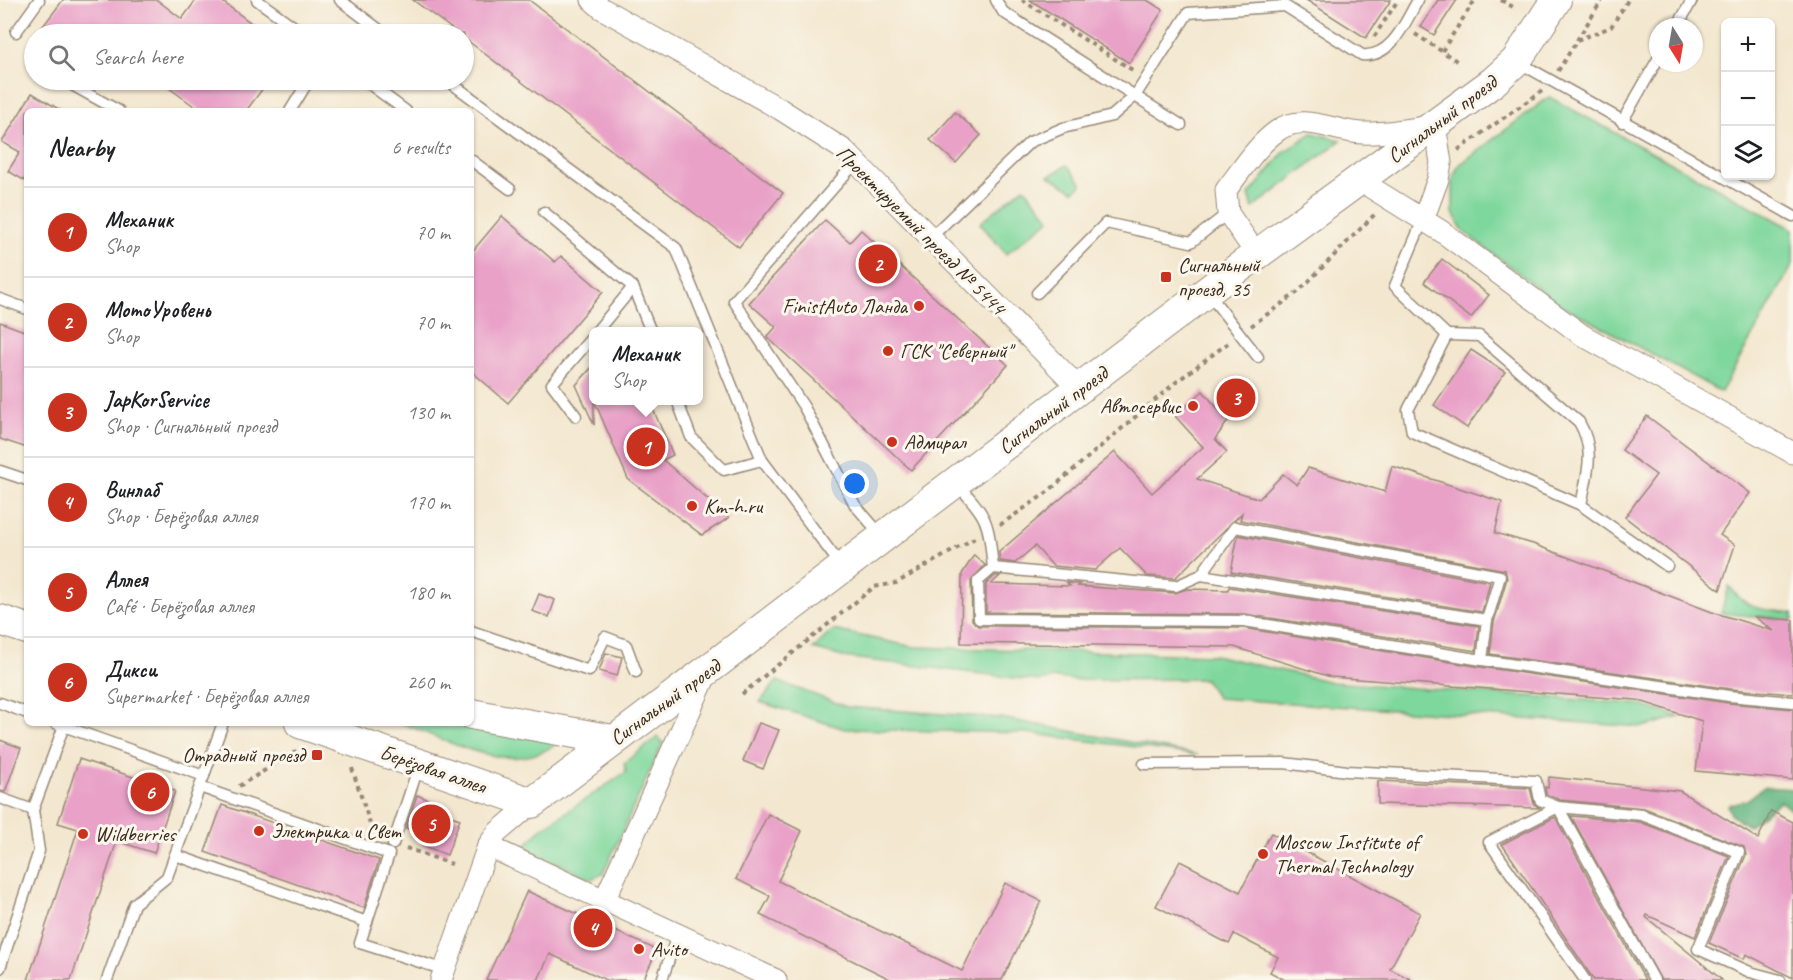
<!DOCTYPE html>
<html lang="en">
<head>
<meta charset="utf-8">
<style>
	:root { --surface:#fff; --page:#f6f6f6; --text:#202124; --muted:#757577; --line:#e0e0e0; --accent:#c8321e }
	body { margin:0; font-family:Caveat,sans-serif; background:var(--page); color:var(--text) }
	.controls { position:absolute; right:18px; top:18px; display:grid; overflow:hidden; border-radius:9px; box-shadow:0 2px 4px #0004 }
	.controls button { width:54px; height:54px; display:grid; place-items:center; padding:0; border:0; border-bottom:2px solid var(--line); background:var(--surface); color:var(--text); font:30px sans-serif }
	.compass { position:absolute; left:1649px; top:18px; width:54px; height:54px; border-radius:50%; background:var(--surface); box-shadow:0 2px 4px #0004; rotate:169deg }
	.you { position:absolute; left:855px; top:484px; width:21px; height:21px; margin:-15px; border:4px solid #fff; border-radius:50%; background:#1a73e8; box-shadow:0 0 0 9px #1a73e833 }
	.badge { display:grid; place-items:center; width:39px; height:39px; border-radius:50%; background:var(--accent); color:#fff; font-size:20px; font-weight:700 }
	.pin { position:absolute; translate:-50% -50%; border:3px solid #fff; box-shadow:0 2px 6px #0006 }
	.popup { position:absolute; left:589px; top:327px; width:114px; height:78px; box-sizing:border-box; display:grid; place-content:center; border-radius:9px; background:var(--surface); filter:drop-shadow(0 2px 4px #0005); font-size:20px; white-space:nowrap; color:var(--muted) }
	.popup b { font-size:22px; color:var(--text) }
	.popup::after { content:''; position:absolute; left:50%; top:100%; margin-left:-12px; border:12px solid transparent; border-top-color:var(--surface) }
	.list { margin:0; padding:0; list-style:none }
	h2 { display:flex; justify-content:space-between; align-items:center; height:78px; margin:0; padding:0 24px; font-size:26px }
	h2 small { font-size:20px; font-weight:400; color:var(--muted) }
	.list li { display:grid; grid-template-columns:39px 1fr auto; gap:18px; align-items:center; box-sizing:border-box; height:90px; padding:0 24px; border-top:2px solid var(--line) }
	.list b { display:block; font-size:22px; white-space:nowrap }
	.list p { margin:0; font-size:20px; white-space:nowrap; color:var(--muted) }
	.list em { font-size:20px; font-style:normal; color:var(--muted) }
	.icon { flex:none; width:33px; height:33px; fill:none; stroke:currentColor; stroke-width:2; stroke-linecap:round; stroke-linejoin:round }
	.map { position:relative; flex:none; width:1793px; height:980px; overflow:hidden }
	.search { position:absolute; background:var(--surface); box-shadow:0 2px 4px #0004; left:24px; top:24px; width:450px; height:66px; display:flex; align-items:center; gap:15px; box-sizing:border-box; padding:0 21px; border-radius:33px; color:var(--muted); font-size:22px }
	.panel { position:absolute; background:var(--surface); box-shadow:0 2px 4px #0004; left:24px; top:108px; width:450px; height:618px; border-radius:9px }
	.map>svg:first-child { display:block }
</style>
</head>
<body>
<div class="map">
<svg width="1793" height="980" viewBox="0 0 1793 980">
	<rect width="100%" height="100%" fill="#fbf7ec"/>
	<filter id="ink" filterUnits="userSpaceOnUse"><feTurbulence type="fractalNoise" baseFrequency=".0167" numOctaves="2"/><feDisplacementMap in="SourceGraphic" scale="12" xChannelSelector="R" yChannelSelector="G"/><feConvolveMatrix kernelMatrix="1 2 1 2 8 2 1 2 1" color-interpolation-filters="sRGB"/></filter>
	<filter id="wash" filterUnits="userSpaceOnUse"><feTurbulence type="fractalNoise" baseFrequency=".008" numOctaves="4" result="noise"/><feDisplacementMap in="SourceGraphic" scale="24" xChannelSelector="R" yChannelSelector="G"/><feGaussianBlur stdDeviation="1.35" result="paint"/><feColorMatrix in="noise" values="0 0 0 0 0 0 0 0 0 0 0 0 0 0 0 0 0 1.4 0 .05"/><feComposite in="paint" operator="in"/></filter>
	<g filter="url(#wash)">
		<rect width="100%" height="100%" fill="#f3e7cf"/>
		<g fill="#7ed79c" stroke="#5c805d" stroke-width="1.5">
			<path d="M1549 97 1793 229V264L1721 392 1558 303 1463 231 1453 213V178L1458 166Z"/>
			<path d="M1312 133 1341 140 1253 208 1249 195 1284 152Z"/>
			<path d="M1067 165 1082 184 1074 191 1049 176Z"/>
			<path d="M1024 187 1050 219 1006 254 980 223Z"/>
			<path d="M1729 586C1748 612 1763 609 1793 613V620L1721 613Z"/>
			<path d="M833 630 914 647 1214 655 1332 682 1637 704 1680 717 1643 727 1217 698 1205 679 1075 680 1055 678 1039 681 843 657 813 649Z"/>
			<path d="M777 681 847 707 1001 718 1198 755 1026 733 845 729 760 702Z"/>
			<path d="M401 723H456L558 742C514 779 447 740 401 723Z"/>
			<path d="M658 737 663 743 603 874 591 879 524 847 541 829 626 772 624 763Z"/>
		</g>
		<path fill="#66b884" stroke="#507151" stroke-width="1.5" d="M1764 787 1793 789V812L1780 801 1749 826 1731 815 1728 805 1747 800Z"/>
		<g id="blocks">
			<g fill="#e9a1c8">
				<path d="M63 0H157L182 19 196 0H220L266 34H37Z"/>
				<path d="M413 0H529L783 193 739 247 464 38V34H459Z"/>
				<path d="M1030 0H1147L1163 10 1129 63Z"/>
				<path d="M1306 0H1391L1366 38Z"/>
				<path d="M1438 0H1457L1434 35 1421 27Z"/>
				<path d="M158 80H269L246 111H201Z"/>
				<path d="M32 93 62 111H27V182L8 171 20 152 2 142Z"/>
				<path d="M955 112 981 135 956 163 930 140Z"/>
				<path d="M502 216 555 262 561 256 603 292 508 403 471 371V253Z"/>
				<path d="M825 220 850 242 861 230 1008 365 911 470 767 337 776 327 749 303Z"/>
				<path d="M1442 259 1489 295 1471 318 1424 282Z"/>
				<path d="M0 322 27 332V448L0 439Z"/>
				<path d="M1471 350 1505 372 1467 428 1434 405Z"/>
				<path d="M594 365V425L576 385Z"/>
				<path d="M1203 391 1228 421 1215 439 1227 452 1197 479 1259 499 1283 474 1297 485 1308 468 1385 492 1392 466 1502 502 1495 533 1533 544 1712 612 1774 631 1755 617 1793 620V694L1730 689 1490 654 1494 622 1507 578 1505 570 1240 520 1242 513 1175 578 1147 576 1120 548 1095 570 1053 566 1035 546 1015 563 1000 561 999 552 1115 452 1152 493 1203 447 1175 416Z"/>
				<path d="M594 400H649L673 455 663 460 729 518 702 535 628 479Z"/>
				<path d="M1647 416 1750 493 1720 535 1735 545 1720 590 1625 517 1656 475 1622 450Z"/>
				<path d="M1238 535 1490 582 1482 612 1231 572Z"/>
				<path d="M974 555 985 565 971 581 972 620 978 626 1243 628 1481 667 1728 703 1793 709V780L1696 771 1702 721 1637 700 1331 677 1234 647 961 643 962 574Z"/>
				<path d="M995 576H1000L991 584 1070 586 1067 583 1080 584 1078 586 1175 593 1187 589 1228 590 1229 587 1479 626 1476 651 1245 614 986 612V584Z"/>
				<path d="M539 594 555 600 549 617 532 611Z"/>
				<path d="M606 653 622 657 617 676 599 671Z"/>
				<path d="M759 723 779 730 763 769 743 761Z"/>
				<path d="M0 740 21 748 5 792 0 791Z"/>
				<path d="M79 759 175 791 154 853 117 841 71 980H28L78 829 58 823Z"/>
				<path d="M1549 777 1680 791 1758 839 1771 811 1793 822V978L1746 954 1744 959 1709 943 1746 855 1744 847 1644 808 1560 800 1546 794 1545 787 1548 788Z"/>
				<path d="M1378 781 1530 788 1534 804 1540 808 1378 804Z"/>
				<path d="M417 795 442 805 439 812 460 819 447 855 422 845 426 835 406 828Z"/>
				<path d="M222 805 379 860 364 908 205 852Z"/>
				<path d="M768 814 802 831 778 881 962 971 1005 883 1041 901 1002 980H892L760 915 770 896 736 879Z"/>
				<path d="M1571 816 1640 822 1729 856 1695 937 1647 915 1646 917 1722 980H1661Z"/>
				<path d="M1555 817 1645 980H1594L1502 844Z"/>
				<path d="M1271 833 1420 913 1390 969 1412 980H1285L1270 972 1278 957 1234 934 1229 944 1156 906 1180 861 1240 892Z"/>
				<path d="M527 891 657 950 643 980H606L550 954 538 980H486Z"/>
			</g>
		</g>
	</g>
	<g filter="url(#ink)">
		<use href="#blocks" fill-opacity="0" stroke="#978876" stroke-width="1.5"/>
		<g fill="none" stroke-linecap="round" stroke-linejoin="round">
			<g stroke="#978876" stroke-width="13">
				<g id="lane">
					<path d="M257 0 304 34"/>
					<path d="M340 0 385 34"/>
					<path d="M996 0 1003 12 1135 96 1188 13 1285 6 1362 55C1392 58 1405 22 1418 0"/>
					<path d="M1677 27 1692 0"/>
					<path d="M16 32 39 0"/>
					<path d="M1518 62 1793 216"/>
					<path d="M63 80 119 111"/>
					<path d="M364 80 406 111"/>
					<path d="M447 80 676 248 762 460 842 567"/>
					<path d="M290 111 309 80"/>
					<path d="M1622 122 1658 59"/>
					<path d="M471 160 510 189"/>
					<path d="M856 162 734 301 804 407 855 505 881 535"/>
					<path d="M544 212 633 287 651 332"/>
					<path d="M1423 220 1395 286 1447 335 1408 410 1412 432 1581 505 1667 566"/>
					<path d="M931 237 1030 142 1063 128 1112 116 1135 96 1181 125"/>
					<path d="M1037 293 1106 223 1191 242 1228 213"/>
					<path d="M1208 293 1258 357"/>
					<path d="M0 299 27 309"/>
					<path d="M596 332 633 287"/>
					<path d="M1447 335 1479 336 1579 422C1596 451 1587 474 1581 505"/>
					<path d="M677 400 691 437 724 470 762 460"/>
					<path d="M576 416 552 384 594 335"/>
					<path d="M0 471 27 480"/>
					<path d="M956 483C989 518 988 521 993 568"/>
					<path d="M1201 575 1235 527 1500 576 1487 620"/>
					<path d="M471 631 589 671 605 637 626 645 636 672"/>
					<path d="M1482 660 1244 621 979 619 978 581 993 568 1176 586 1201 575 1487 620 1482 660 1729 696 1793 702"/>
					<path d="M0 703 27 713"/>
					<path d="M55 723 204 776"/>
					<path d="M1144 764 1284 763 1347 771 1536 781 1540 800 1558 807 1642 815 1739 852 1698 949 1750 972 1780 980"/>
					<path d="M200 787 389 854 360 943 445 970"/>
					<path d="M0 798 33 810"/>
					<path d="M393 844 419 765"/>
					<path d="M175 855 367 922"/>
					<path d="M0 968 39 851 33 810 65 723"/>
					<path d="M107 980 134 904 167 877 223 723"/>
					<path d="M662 980 678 933"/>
					<path d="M1585 980 1489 842 1558 807 1654 980"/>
				</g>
			</g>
			<g stroke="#978876" stroke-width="23">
				<g id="street">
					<path d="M592 0 601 8 780 109 844 150 1080 389"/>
					<path d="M1359 180 1441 231 1582 335 1793 453"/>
					<path d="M1257 255 1228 213 1226 190C1241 171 1257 145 1277 131 1302 112 1334 132 1362 133 1386 134 1410 129 1435 125L1441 163 1438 179 1423 220"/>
					<path d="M488 846 776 980"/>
					<path d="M605 899 707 673"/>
					<path d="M441 980 488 846 497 833 532 803"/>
				</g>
			</g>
			<g stroke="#978876" stroke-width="32">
				<g id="secondary">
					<path d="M0 620 27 629"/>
					<path d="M471 714 613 740"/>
					<path d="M300 723 532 803 1229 275 1493 82 1516 61 1556 0"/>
				</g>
			</g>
			<g stroke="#978876" stroke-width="4" stroke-dasharray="4.5 4.5" stroke-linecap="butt">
				<path d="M1022 0 1134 71"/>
				<path d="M1501 0 1515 8"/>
				<path d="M1415 34 1460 63"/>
				<path d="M1374 37 1398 0"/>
				<path d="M1577 40 1611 27 1628 0"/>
				<path d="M1442 51 1475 0"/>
				<path d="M1558 71 1602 0"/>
				<path d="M1458 150 1542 91"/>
				<path d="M1251 326 1298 292 1376 213"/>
				<path d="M1000 525 1045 494 1175 383 1228 343"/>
				<path d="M742 694 874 587 896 583 975 538"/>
				<path d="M352 768 373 833"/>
				<path d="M239 786 300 749"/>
				<path d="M406 848 452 864"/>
			</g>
			<use href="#lane" stroke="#fff" stroke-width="10"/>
			<use href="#street" stroke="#fff" stroke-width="21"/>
			<use href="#secondary" stroke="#fff" stroke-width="30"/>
		</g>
	</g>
	<g fill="#c8321e" stroke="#fbf7ec" stroke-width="2">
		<rect x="1160" y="271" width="12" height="12" rx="3"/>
		<circle cx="919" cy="306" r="6"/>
		<circle cx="888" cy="351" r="6"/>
		<circle cx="1193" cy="406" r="6"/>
		<circle cx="892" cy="442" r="6"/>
		<circle cx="692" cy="506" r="6"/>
		<rect x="311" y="749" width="12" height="12" rx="3"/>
		<circle cx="259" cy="831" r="6"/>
		<circle cx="83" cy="834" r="6"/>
		<circle cx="1263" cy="854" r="6"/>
		<circle cx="639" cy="949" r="6"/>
	</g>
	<g text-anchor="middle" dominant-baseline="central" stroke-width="6" stroke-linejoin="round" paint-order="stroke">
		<g font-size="21" fill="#3b2a1e" stroke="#fbf7ec">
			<text transform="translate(1442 119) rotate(-37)">Сигнальный проезд</text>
			<text transform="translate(921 230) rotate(45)">Проектируемый проезд № 5444</text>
			<text transform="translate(1053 410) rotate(-37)">Сигнальный проезд</text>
			<text transform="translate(665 702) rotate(-36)">Сигнальный проезд</text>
			<text transform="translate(433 769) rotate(19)">Берёзовая аллея</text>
		</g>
		<g font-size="21" fill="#3b2a1e" stroke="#fbf7ec" text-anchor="start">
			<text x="1178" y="265">Сигнальный<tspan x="1178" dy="24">проезд, 35</tspan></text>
			<text x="907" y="306" text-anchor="end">FinistAuto Ланда</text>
			<text x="900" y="351">ГСК "Северный"</text>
			<text x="1181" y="406" text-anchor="end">Автосервис</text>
			<text x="904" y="442">Адмирал</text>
			<text x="704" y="506">Km-h.ru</text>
			<text x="305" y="755" text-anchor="end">Отрадный проезд</text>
			<text x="271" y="831">Электрика и Свет</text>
			<text x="95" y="834">Wildberries</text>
			<text x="1275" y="842">Moscow Institute of<tspan x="1275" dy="24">Thermal Technology</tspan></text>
			<text x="651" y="949">Avito</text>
		</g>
	</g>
</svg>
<div class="controls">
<button>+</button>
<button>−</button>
<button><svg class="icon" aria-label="layers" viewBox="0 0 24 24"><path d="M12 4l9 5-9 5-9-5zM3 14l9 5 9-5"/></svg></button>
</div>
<svg class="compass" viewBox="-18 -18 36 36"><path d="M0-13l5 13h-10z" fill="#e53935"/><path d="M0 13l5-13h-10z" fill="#757577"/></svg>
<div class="you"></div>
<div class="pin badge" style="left:646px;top:447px">1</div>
<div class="popup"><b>Механик</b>Shop</div>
<div class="pin badge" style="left:878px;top:264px">2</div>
<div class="pin badge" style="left:1236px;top:398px">3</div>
<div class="pin badge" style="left:593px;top:928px">4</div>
<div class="pin badge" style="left:431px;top:824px">5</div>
<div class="pin badge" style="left:150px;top:792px">6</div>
<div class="search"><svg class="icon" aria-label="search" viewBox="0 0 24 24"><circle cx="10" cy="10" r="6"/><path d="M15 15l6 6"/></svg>Search here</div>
<section class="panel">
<h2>Nearby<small>6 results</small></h2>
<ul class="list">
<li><span class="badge">1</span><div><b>Механик</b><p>Shop</p></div><em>70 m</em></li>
<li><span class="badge">2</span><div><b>МотоУровень</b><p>Shop</p></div><em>70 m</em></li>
<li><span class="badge">3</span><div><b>JapKorService</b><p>Shop · Сигнальный проезд</p></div><em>130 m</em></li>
<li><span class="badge">4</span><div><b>Винлаб</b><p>Shop · Берёзовая аллея</p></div><em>170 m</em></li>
<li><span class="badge">5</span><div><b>Аллея</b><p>Café · Берёзовая аллея</p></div><em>180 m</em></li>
<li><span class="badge">6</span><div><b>Дикси</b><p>Supermarket · Берёзовая аллея</p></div><em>260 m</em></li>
</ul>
</section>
</div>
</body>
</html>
